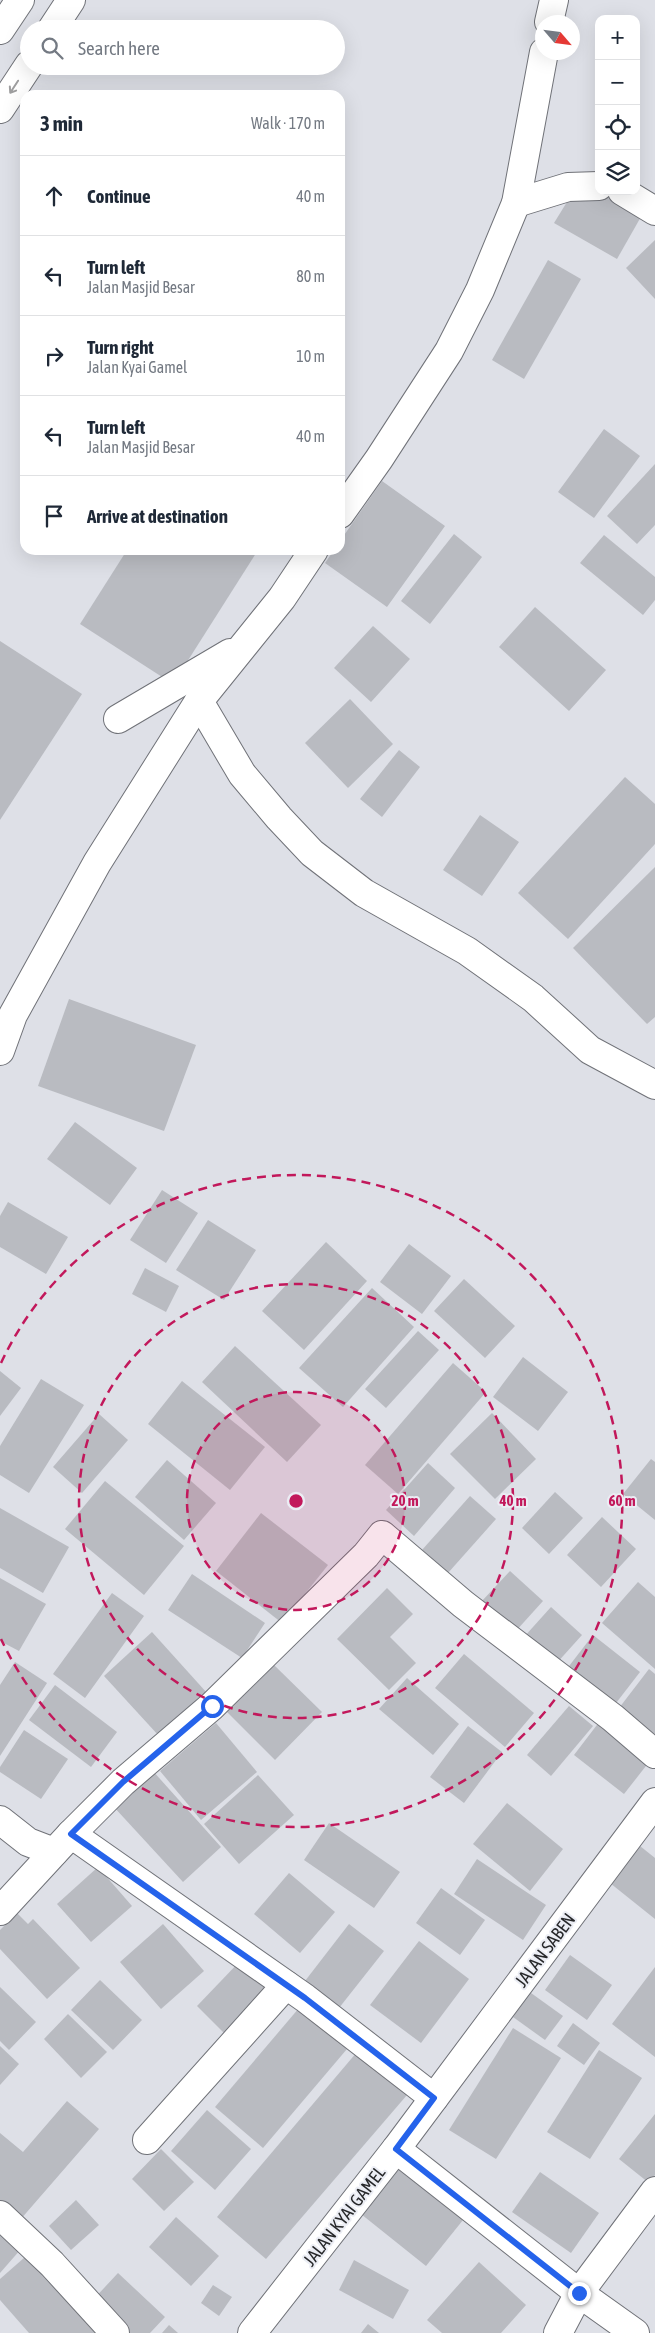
<!DOCTYPE html>
<html lang="en">
<head>
<meta charset="utf-8">
<style>
	:root { --surface:#fff; --page:#f2f2f3; --text:#1f2937; --muted:#747a83; --line:#e0e1e3 }
	body { margin:0; font-family:"Asap Condensed",sans-serif; background:var(--page); color:var(--text) }
	.controls { position:absolute; right:15px; top:15px; display:grid; overflow:hidden; border-radius:10px; box-shadow:0 5px 20px #0002 }
	.controls button { width:45px; height:45px; display:grid; place-items:center; padding:0; border:0; border-bottom:1px solid var(--line); background:var(--surface); color:var(--text); font:25px sans-serif }
	.compass { position:absolute; left:535px; top:15px; width:45px; height:45px; border-radius:50%; background:var(--surface); box-shadow:0 5px 20px #0002; rotate:118deg }
	.stop { position:absolute; width:15px; height:15px; margin:-11px; border:4px solid #2563eb; border-radius:50%; background:#fff }
	.stop.end { background:#2563eb; border-color:#fff; box-shadow:0 1px 5px #0008 }
	.list { margin:0; padding:0; list-style:none }
	h2 { display:flex; justify-content:space-between; align-items:center; height:65px; margin:0; padding:0 20px; font-size:21px }
	h2 small { font-size:16px; font-weight:400; color:var(--muted) }
	.list li { display:grid; grid-template-columns:32px 1fr auto; gap:15px; align-items:center; box-sizing:border-box; height:80px; padding:0 20px; border-top:1px solid var(--line) }
	.list b { display:block; font-size:19px; white-space:nowrap }
	.list p { margin:0; font-size:16px; white-space:nowrap; color:var(--muted) }
	.list em { font-size:16px; font-style:normal; color:var(--muted) }
	.icon { flex:none; width:28px; height:28px; fill:none; stroke:currentColor; stroke-width:2; stroke-linecap:round; stroke-linejoin:round }
	.map { position:relative; flex:none; width:655px; height:2333px; overflow:hidden }
	.search { position:absolute; background:var(--surface); box-shadow:0 5px 20px #0002; left:20px; top:20px; width:325px; height:55px; display:flex; align-items:center; gap:12px; box-sizing:border-box; padding:0 18px; border-radius:28px; color:var(--muted); font-size:19px }
	.panel { position:absolute; background:var(--surface); box-shadow:0 5px 20px #0002; left:20px; top:90px; width:325px; height:465px; border-radius:15px }
	.map>svg:first-child { display:block }
</style>
</head>
<body>
<div class="map">
<svg width="655" height="2333" viewBox="0 0 655 2333">
	<rect width="100%" height="100%" fill="#dee0e7"/>
	<g fill="#b9bbc1">
		<path d="M575 189 602 191 642 215 617 259 554 223Z"/>
		<path d="M655 240V299L626 268Z"/>
		<path d="M548 260 581 279 524 379 492 360Z"/>
		<path d="M604 429 640 456 594 518 558 492Z"/>
		<path d="M655 464V525L637 544 607 516Z"/>
		<path d="M382 481 445 526 387 607 325 563 334 550H340V541Z"/>
		<path d="M454 534 482 557 430 624 401 601Z"/>
		<path d="M604 535 655 577V600L643 615 580 563Z"/>
		<path d="M127 550H258L173 684 80 624Z"/>
		<path d="M535 607 606 670 569 711 499 647Z"/>
		<path d="M373 626 410 659 371 702 334 668Z"/>
		<path d="M0 641 82 694 0 820Z"/>
		<path d="M350 699 393 744 348 788 305 743Z"/>
		<path d="M399 750 420 767 382 817 360 799Z"/>
		<path d="M625 777 655 804V844L568 939 518 893Z"/>
		<path d="M480 815 519 842 482 896 443 870Z"/>
		<path d="M655 867V1017L647 1024 573 948Z"/>
		<path d="M69 999 196 1045 164 1131 38 1086Z"/>
		<path d="M75 1122 137 1168 110 1205 47 1159Z"/>
		<path d="M162 1190 198 1213 166 1263 130 1240Z"/>
		<path d="M8 1202 68 1237 46 1274 0 1247V1216Z"/>
		<path d="M208 1220 256 1250 224 1300 176 1270Z"/>
		<path d="M326 1242 367 1281 304 1350 262 1311Z"/>
		<path d="M409 1244 451 1276 422 1314 380 1282Z"/>
		<path d="M145 1268 179 1286 166 1312 132 1294Z"/>
		<path d="M464 1279 515 1326 485 1358 434 1311Z"/>
		<path d="M372 1288 414 1327 343 1407 299 1368Z"/>
		<path d="M418 1331 439 1350 386 1408 365 1389Z"/>
		<path d="M235 1346 321 1425 287 1462 202 1382Z"/>
		<path d="M523 1357 568 1392 538 1431 493 1397Z"/>
		<path d="M453 1363 486 1392 398 1494 365 1465Z"/>
		<path d="M0 1371 21 1388 0 1416Z"/>
		<path d="M41 1379 84 1405 29 1493 0 1475V1446Z"/>
		<path d="M182 1381 265 1447 230 1490 148 1424Z"/>
		<path d="M492 1413 536 1459 495 1499 450 1454Z"/>
		<path d="M99 1414 128 1440 82 1493 53 1467Z"/>
		<path d="M651 1459 655 1462V1520L623 1494Z"/>
		<path d="M167 1460 216 1503 184 1540 135 1497Z"/>
		<path d="M428 1463 455 1488 414 1536 386 1510Z"/>
		<path d="M105 1481 184 1546 144 1595 65 1529Z"/>
		<path d="M555 1492 583 1518 549 1554 522 1528Z"/>
		<path d="M470 1496 496 1519 448 1573 422 1550Z"/>
		<path d="M0 1508 69 1547 43 1593 0 1568Z"/>
		<path d="M261 1513 328 1565 282 1623 216 1571Z"/>
		<path d="M602 1517 636 1549 601 1587 567 1555Z"/>
		<path d="M510 1571 543 1601 515 1632 481 1602Z"/>
		<path d="M192 1574 265 1623 242 1658 168 1610Z"/>
		<path d="M0 1578 46 1604 19 1651 0 1641Z"/>
		<path d="M638 1582 655 1597V1669L602 1623Z"/>
		<path d="M387 1588 413 1614 390 1637 416 1663 389 1690 337 1639Z"/>
		<path d="M112 1593 144 1616 85 1698 53 1674Z"/>
		<path d="M551 1607 582 1635 555 1665 524 1637Z"/>
		<path d="M152 1632 207 1693 159 1736 104 1676Z"/>
		<path d="M593 1635 640 1672 613 1707 566 1670Z"/>
		<path d="M464 1654 534 1713 505 1747 435 1688Z"/>
		<path d="M15 1662 47 1683 0 1756V1685Z"/>
		<path d="M274 1665 322 1712 275 1760 227 1712Z"/>
		<path d="M649 1669 655 1674V1743L616 1712Z"/>
		<path d="M407 1678 459 1724 433 1755 379 1709Z"/>
		<path d="M55 1685 117 1732 91 1767 29 1720Z"/>
		<path d="M569 1706 593 1726 551 1776 527 1755Z"/>
		<path d="M603 1717 653 1757 624 1794 574 1755Z"/>
		<path d="M216 1723 257 1772 201 1820 160 1771Z"/>
		<path d="M468 1726 502 1752 464 1803 430 1777Z"/>
		<path d="M24 1730 68 1759 41 1799 0 1772V1767Z"/>
		<path d="M152 1770 221 1847 183 1882 113 1806Z"/>
		<path d="M258 1775 294 1815 239 1864 204 1824Z"/>
		<path d="M507 1803 563 1849 530 1891 473 1844Z"/>
		<path d="M329 1823 400 1872 374 1908 304 1860Z"/>
		<path d="M640 1846 655 1858V1919L610 1883Z"/>
		<path d="M477 1859 546 1905 523 1940 454 1894Z"/>
		<path d="M98 1867 132 1906 91 1942 57 1904Z"/>
		<path d="M289 1873 335 1912 300 1953 254 1914Z"/>
		<path d="M441 1888 485 1920 460 1955 416 1923Z"/>
		<path d="M17 1913 28 1924 33 1919 80 1968 47 1999 0 1949V1930Z"/>
		<path d="M163 1924 204 1971 161 2009 120 1962Z"/>
		<path d="M349 1924 384 1951 339 2008 305 1981Z"/>
		<path d="M419 1941 469 1979 421 2043 370 2005Z"/>
		<path d="M570 1955 612 1985 587 2020 545 1990Z"/>
		<path d="M242 1959 271 1987 225 2034 197 2006Z"/>
		<path d="M655 1967V2057L612 2024Z"/>
		<path d="M100 1980 142 2020 113 2050 71 2010Z"/>
		<path d="M0 1987 36 2022 9 2050 0 2041Z"/>
		<path d="M531 1993 563 2016 545 2040 513 2017Z"/>
		<path d="M299 2008 347 2049 263 2148 215 2107Z"/>
		<path d="M68 2014 107 2052 81 2078 44 2039Z"/>
		<path d="M573 2023 600 2043 584 2065 557 2046Z"/>
		<path d="M513 2028 561 2058 496 2159 449 2130Z"/>
		<path d="M0 2046 19 2064 0 2085Z"/>
		<path d="M599 2050 642 2078 590 2159 547 2132Z"/>
		<path d="M357 2052 407 2095 266 2259 217 2217Z"/>
		<path d="M67 2101 99 2129 20 2220 0 2202V2133L23 2152Z"/>
		<path d="M207 2110 251 2149 215 2190 171 2151Z"/>
		<path d="M655 2114V2175L649 2183 619 2159Z"/>
		<path d="M161 2149 194 2182 164 2211 132 2179Z"/>
		<path d="M393 2164 463 2220 426 2266 356 2210Z"/>
		<path d="M540 2172 599 2213 571 2253 512 2212Z"/>
		<path d="M76 2200 99 2225 71 2250 49 2226Z"/>
		<path d="M176 2217 219 2256 191 2286 149 2247Z"/>
		<path d="M0 2231 21 2249 0 2273Z"/>
		<path d="M33 2250 107 2333H29L0 2300V2279Z"/>
		<path d="M354 2260 409 2290 393 2319 339 2290Z"/>
		<path d="M479 2262 526 2305 501 2333H442L427 2320Z"/>
		<path d="M118 2273 165 2317 150 2333H123L91 2302Z"/>
		<path d="M213 2285 232 2297 219 2316 201 2303Z"/>
		<path d="M368 2324 379 2333H361Z"/>
		<path d="M169 2325 178 2333H162Z"/>
	</g>
	<g fill="none" stroke-linecap="round" stroke-linejoin="round">
		<g stroke="#707278" stroke-width="30">
			<g id="minor">
				<path d="M549 22 554 0"/>
				<path d="M52 29 71 0"/>
				<path d="M0 109 29 65"/>
				<path d="M622 191 655 211"/>
				<path d="M516 203 568 187 599 186"/>
				<path d="M340 514 379 459 449 351 480 290 516 203 544 52"/>
				<path d="M199 701 242 774 279 818 312 853 364 893 467 951 533 998 590 1050 655 1085"/>
				<path d="M118 719 230 653"/>
				<path d="M0 1051 13 1015 97 863 199 701 282 598 314 550"/>
				<path d="M0 1820 28 1842 54 1852"/>
				<path d="M71 1834 123 1782 212 1706 366 1555 382 1535 463 1604 613 1718 655 1754"/>
				<path d="M0 1911 71 1834 305 1998 434 2098"/>
				<path d="M147 2140 286 1985"/>
				<path d="M396 2149 579 2293 635 2333"/>
				<path d="M0 2215 52 2264 115 2333"/>
				<path d="M252 2333 396 2149 655 1802"/>
				<path d="M558 2333 579 2293 655 2191"/>
			</g>
		</g>
		<g stroke="#707278" stroke-width="30">
			<path id="highway" d="M0 30 20 0"/>
		</g>
		<use href="#minor" stroke="#fff" stroke-width="28"/>
		<use href="#highway" stroke="#fff" stroke-width="28"/>
	</g>
	<defs><path id="oneway-shaft" d="M-6 0H5M1.5-3L5.5 0L1.5 3" fill="none" stroke-width="1.6" stroke-linecap="round" stroke-linejoin="round" transform="scale(1.25)"/></defs>
	<use stroke="#9e9e9f" href="#oneway-shaft" transform="translate(14 87) rotate(123)"/>
	<g fill="none" stroke-linecap="round" stroke-linejoin="round">
		<path stroke="#2563eb" stroke-width="6" d="M212 1706 123 1782 71 1834 305 1998 434 2098 396 2149 579 2293"/>
	</g>
	<circle cx="296" cy="1501" r="109" fill="#c2185b" fill-opacity=".12"/>
	<g fill="none" stroke="#c2185b" stroke-width="2.5" stroke-dasharray="9 6">
		<circle cx="296" cy="1501" r="109"/>
		<circle cx="296" cy="1501" r="217"/>
		<path d="M1 1363A326 326 0 1 1 1 1639"/>
	</g>
	<g text-anchor="middle" dominant-baseline="central" stroke-width="4" stroke-linejoin="round" paint-order="stroke">
		<g font-size="18" fill="#27282a" stroke="#ebedf4">
			<text transform="translate(545 1950) rotate(-53)">JALAN SABEN</text>
			<text transform="translate(344 2216) rotate(-52)">JALAN KYAI GAMEL</text>
		</g>
	</g>
	<circle cx="296" cy="1501" r="8" fill="#c2185b" stroke="#ebedf4" stroke-width="2.5"/>
	<g font-size="15" text-anchor="middle" font-weight="bold" fill="#c2185b" stroke="#ebedf4" stroke-width="4" stroke-linejoin="round" paint-order="stroke">
		<text x="405" y="1506">20 m</text>
		<text x="513" y="1506">40 m</text>
		<text x="622" y="1506">60 m</text>
	</g>
</svg>
<div class="controls">
<button>+</button>
<button>−</button>
<button><svg class="icon" aria-label="locate" viewBox="0 0 24 24"><circle cx="12" cy="12" r="6"/><path d="M12 2v4M12 18v4M2 12h4M18 12h4"/></svg></button>
<button><svg class="icon" aria-label="layers" viewBox="0 0 24 24"><path d="M12 4l9 5-9 5-9-5zM3 14l9 5 9-5"/></svg></button>
</div>
<svg class="compass" viewBox="-18 -18 36 36"><path d="M0-13l5 13h-10z" fill="#e53935"/><path d="M0 13l5-13h-10z" fill="#747a83"/></svg>
<div class="stop" style="left:212px;top:1706px"></div>
<div class="stop end" style="left:579px;top:2293px"></div>
<div class="search"><svg class="icon" aria-label="search" viewBox="0 0 24 24"><circle cx="10" cy="10" r="6"/><path d="M15 15l6 6"/></svg>Search here</div>
<section class="panel">
<h2>3 min<small>Walk · 170 m</small></h2>
<ul class="list">
<li><svg class="icon" aria-label="ahead" viewBox="0 0 24 24"><path d="M12 20V5M6 11l6-6 6 6"/></svg><div><b>Continue</b></div><em>40 m</em></li>
<li><svg class="icon" aria-label="left" viewBox="0 0 24 24"><path d="M17 20v-9H6M10 6l-5 5 5 5"/></svg><div><b>Turn left</b><p>Jalan Masjid Besar</p></div><em>80 m</em></li>
<li><svg class="icon" aria-label="right" viewBox="0 0 24 24"><path d="M7 20v-9h11M14 6l5 5-5 5"/></svg><div><b>Turn right</b><p>Jalan Kyai Gamel</p></div><em>10 m</em></li>
<li><svg class="icon" aria-label="left" viewBox="0 0 24 24"><path d="M17 20v-9H6M10 6l-5 5 5 5"/></svg><div><b>Turn left</b><p>Jalan Masjid Besar</p></div><em>40 m</em></li>
<li><svg class="icon" aria-label="arrive" viewBox="0 0 24 24"><path d="M6 21V4h12l-3 4 3 4H6"/></svg><div><b>Arrive at destination</b></div></li>
</ul>
</section>
</div>
</body>
</html>
